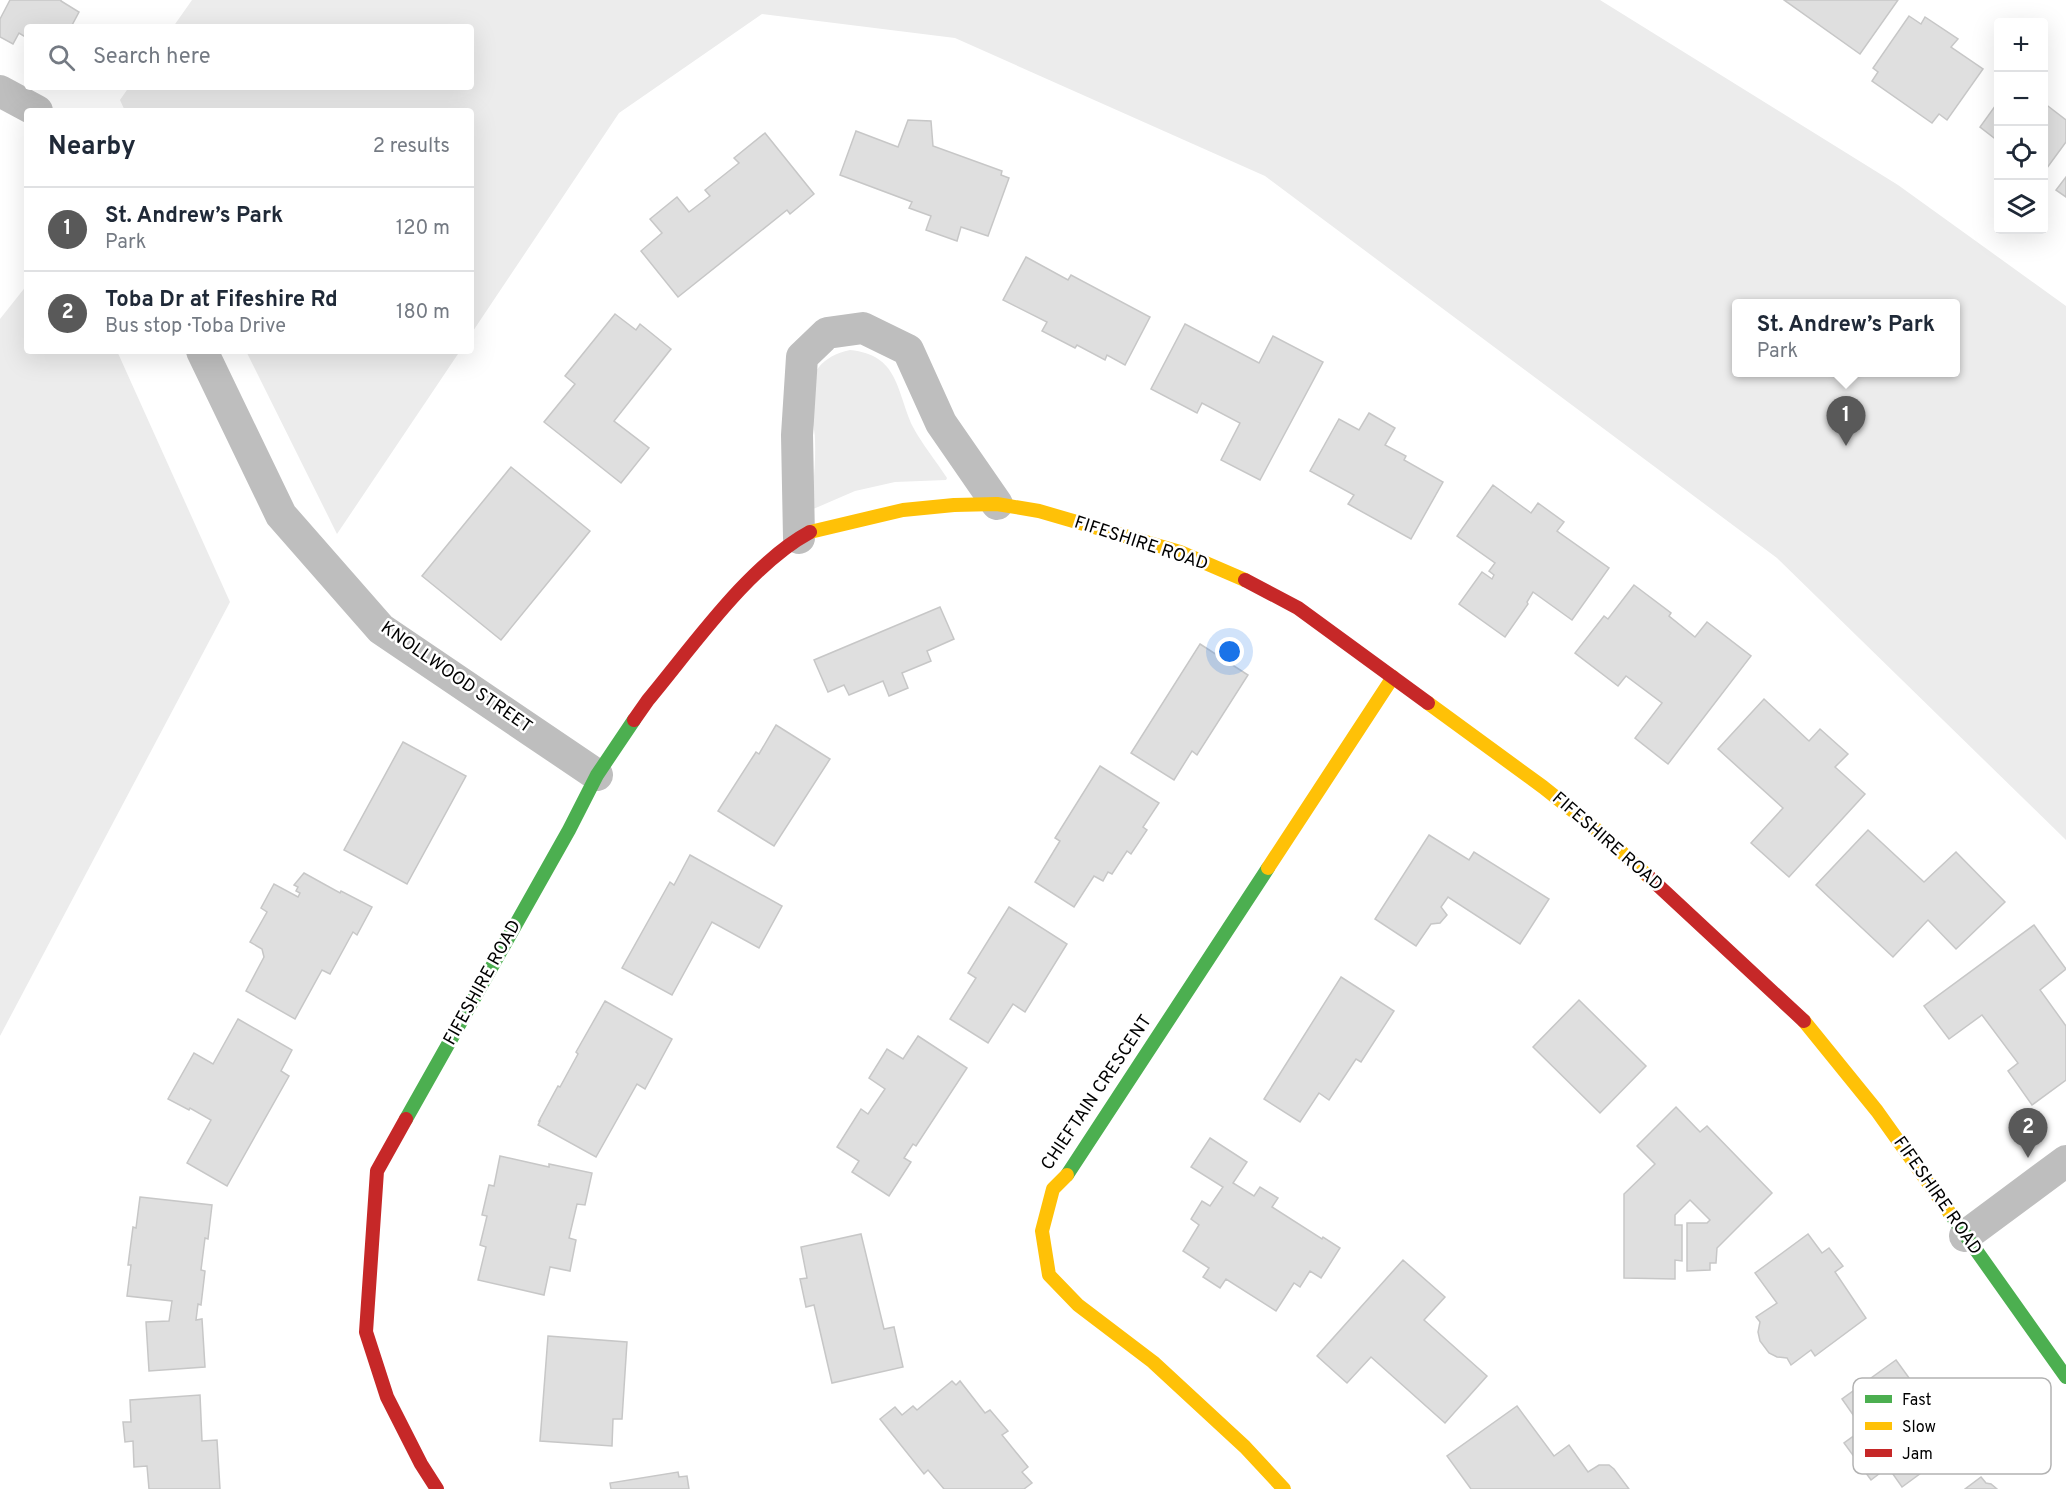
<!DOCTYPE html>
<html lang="en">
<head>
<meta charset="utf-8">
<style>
	:root { --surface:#fff; --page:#f2f2f3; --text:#1f2937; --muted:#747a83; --line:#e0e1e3; --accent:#595959 }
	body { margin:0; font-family:Overpass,sans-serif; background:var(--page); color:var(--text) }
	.controls { position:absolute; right:18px; top:18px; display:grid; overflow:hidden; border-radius:6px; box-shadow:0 6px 24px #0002 }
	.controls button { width:54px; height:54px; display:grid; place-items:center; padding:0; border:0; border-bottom:2px solid var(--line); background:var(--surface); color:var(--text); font:30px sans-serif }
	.you { position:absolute; left:1230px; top:652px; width:21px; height:21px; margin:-15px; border:4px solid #fff; border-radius:50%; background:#1a73e8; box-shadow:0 0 0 9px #1a73e833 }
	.badge { display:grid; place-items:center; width:39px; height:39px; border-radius:50%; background:var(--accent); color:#fff; font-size:20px; font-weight:700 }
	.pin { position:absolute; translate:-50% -50px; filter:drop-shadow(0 2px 3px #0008) }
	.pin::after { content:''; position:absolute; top:32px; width:21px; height:18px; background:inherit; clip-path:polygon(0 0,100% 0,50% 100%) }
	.popup { position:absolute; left:1732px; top:299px; width:228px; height:78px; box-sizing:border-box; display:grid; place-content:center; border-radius:6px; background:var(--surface); filter:drop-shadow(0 2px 4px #0005); font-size:20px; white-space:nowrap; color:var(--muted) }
	.popup b { font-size:22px; color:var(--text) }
	.popup::after { content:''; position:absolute; left:50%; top:100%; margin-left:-12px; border:12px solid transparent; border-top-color:var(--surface) }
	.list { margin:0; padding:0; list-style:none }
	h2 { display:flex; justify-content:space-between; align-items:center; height:78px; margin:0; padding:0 24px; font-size:26px }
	h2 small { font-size:20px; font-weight:400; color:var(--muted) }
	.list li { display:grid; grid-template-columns:39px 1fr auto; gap:18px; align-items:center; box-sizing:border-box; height:84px; padding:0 24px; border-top:2px solid var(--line) }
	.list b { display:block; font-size:22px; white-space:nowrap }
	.list p { margin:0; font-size:20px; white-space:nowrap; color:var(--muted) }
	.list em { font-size:20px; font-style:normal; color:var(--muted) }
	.icon { flex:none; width:33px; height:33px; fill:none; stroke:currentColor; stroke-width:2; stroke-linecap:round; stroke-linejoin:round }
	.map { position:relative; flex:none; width:2066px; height:1489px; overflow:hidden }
	.search { position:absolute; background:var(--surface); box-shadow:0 6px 24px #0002; left:24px; top:24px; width:450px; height:66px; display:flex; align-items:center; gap:15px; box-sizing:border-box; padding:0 21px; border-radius:6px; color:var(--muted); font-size:22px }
	.panel { position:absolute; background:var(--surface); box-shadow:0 6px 24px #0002; left:24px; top:108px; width:450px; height:246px; border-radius:6px }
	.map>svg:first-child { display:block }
</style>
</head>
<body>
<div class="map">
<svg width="2066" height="1489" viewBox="0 0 2066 1489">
	<rect width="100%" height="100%" fill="#fff"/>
	<g fill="#ececec" fill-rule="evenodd">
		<path d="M192 0H1600L1898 185 2066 306V840L1777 558 1265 176 955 38 762 14 619 113 471 334V111H125L120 100 129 87H471V27H173ZM1736 304H1956V372H1736Z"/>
		<path d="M27 285V351H117L230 602 0 1036V319Z"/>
		<path d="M850 350C899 355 896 390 913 427 922 444 936 461 947 478L946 480 895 482 855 491 811 510C813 486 816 463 815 440 815 427 810 415 809 403 808 373 822 356 850 350Z"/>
		<path d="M246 351H460L337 534Z"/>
	</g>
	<g fill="#dfdfdf" stroke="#c7c7c7" stroke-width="1.5">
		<path d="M10 0H61V1L79 12 71 27H27V38L19 33 13 44 0 37V19Z"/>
		<path d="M1784 0H1898L1860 54Z"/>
		<path d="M1909 16 1921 24 1925 17 1958 39 1951 47 1983 69 1947 120 1939 114 1932 123 1872 81 1878 72 1873 68Z"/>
		<path d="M1998 102V141L1980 127Z"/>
		<path d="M2044 103 2066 120V142L2044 172Z"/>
		<path d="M908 120 931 121 933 146 1002 171 1001 175 1009 178 988 236 961 227 957 241 926 230 931 216 909 208 912 202 840 175 856 131 898 147Z"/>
		<path d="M765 133 814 194 790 214 787 210 678 297 641 251 662 233 650 219 677 197 689 212 710 196 705 190 739 163 734 158Z"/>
		<path d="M2066 177V197L2056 190Z"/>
		<path d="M1026 257 1068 280 1071 275 1150 317 1125 365 1107 355 1105 360 1077 345 1075 348 1042 331 1047 322 1003 300Z"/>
		<path d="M615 314 636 330 640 324 671 349 614 421 649 448 621 483 544 422 575 384 565 376Z"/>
		<path d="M1185 324 1259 363 1273 336 1323 362 1260 480 1221 460 1240 423 1202 403 1197 413 1151 389Z"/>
		<path d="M1369 413 1395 428 1385 445 1406 456 1404 460 1443 482 1411 539 1348 504 1354 495 1310 471 1339 419 1359 430Z"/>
		<path d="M511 467 590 531 501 640 422 576Z"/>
		<path d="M1493 485 1531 513 1538 503 1564 522 1557 531 1609 568 1572 620 1533 592 1527 602 1528 604 1505 637 1459 604 1482 572 1492 579 1494 575 1489 571 1495 563 1457 536Z"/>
		<path d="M1634 585 1671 613 1669 616 1695 637 1707 622 1751 656 1668 764 1635 738 1662 703 1626 676 1618 686 1575 653 1604 616 1608 619Z"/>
		<path d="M940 607 954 639 927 651 931 661 902 673 908 688 889 696 883 681 849 695 844 685 828 692 814 660Z"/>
		<path d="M1200 644 1248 675 1197 755 1192 751 1174 780 1131 753Z"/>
		<path d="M1764 699 1809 741 1820 729 1848 754 1835 767 1865 794 1789 877 1751 843 1783 808 1718 749Z"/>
		<path d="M776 725 830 759 774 846 718 811 756 752 759 754Z"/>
		<path d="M403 742 466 776 407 884 344 850Z"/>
		<path d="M1100 766 1159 803 1143 827 1147 830 1131 854 1127 851 1112 874 1108 872 1103 881 1094 876 1074 907 1035 882 1060 841 1055 838Z"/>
		<path d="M1868 830 1924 882 1956 852 2005 902 1956 949 1928 920 1893 957 1816 885Z"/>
		<path d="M1429 835 1469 860 1474 852 1549 899 1520 944 1448 897 1441 907 1447 915 1440 923 1431 924 1416 946 1375 919Z"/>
		<path d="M690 855 782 906 759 948 712 922 672 995 622 968 670 882 674 885Z"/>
		<path d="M304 873 340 893 341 891 372 907 357 935 353 932 330 974 322 970 295 1019 246 991 264 957 262 949 250 942 267 912 261 908 274 884 298 897 300 893 296 891 298 887 294 885Z"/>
		<path d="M1009 907 1067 944 1025 1012 1013 1004 988 1043 950 1019 976 978 968 973Z"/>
		<path d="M2034 925 2066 969 2040 990 2066 1026V1080L2032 1105 2008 1071 2018 1063 1982 1015 1949 1039 1924 1006Z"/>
		<path d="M1341 977 1394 1011 1361 1062 1356 1059 1329 1100 1319 1093 1300 1122 1264 1099Z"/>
		<path d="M1579 1000 1646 1066 1600 1113 1533 1047Z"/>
		<path d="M605 1001 672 1039 645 1089 637 1084 596 1157 538 1125 540 1121H539L558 1086 560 1087 578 1054 576 1052Z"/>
		<path d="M238 1019 292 1050 281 1071 289 1076 227 1186 187 1163 211 1120 190 1108 189 1110 168 1099 194 1053 213 1064Z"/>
		<path d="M918 1036 967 1068 916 1146 913 1144 904 1158 911 1162 889 1196 852 1172 859 1161 837 1147 861 1109 868 1114 885 1089 869 1078 887 1049 903 1059Z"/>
		<path d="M1676 1107 1700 1132 1707 1126 1772 1193 1717 1248 1716 1263H1710V1270L1687 1271V1223H1707L1710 1220 1690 1200 1675 1215V1225H1682V1261L1675 1260V1279L1624 1278V1194L1655 1164 1637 1146Z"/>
		<path d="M1210 1138 1247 1162 1233 1183 1254 1196 1260 1187 1278 1198 1272 1207 1322 1239 1323 1237 1340 1248 1321 1278 1310 1271 1300 1287 1294 1283 1276 1311 1226 1279 1220 1288 1203 1277 1209 1268 1183 1251 1199 1225 1191 1219 1202 1201 1210 1206 1223 1187 1191 1167Z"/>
		<path d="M500 1156 549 1167V1164L592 1173 585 1205 577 1204 569 1238 576 1240 570 1271 550 1267 544 1295 478 1280 486 1247 480 1245 487 1216 482 1215 489 1185 494 1186Z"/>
		<path d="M140 1197 212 1205 208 1239 205 1238 201 1270 205 1271 201 1305 198 1304 196 1320 202 1319 205 1367 149 1371 146 1322 169 1321 172 1301 127 1296 131 1265H128L133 1227 136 1228Z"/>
		<path d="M861 1234 884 1329 894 1327 903 1367 832 1383 814 1305 806 1307 800 1279 807 1278 801 1247Z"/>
		<path d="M1808 1234 1822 1253 1829 1248 1843 1266 1835 1272 1866 1318 1815 1356 1811 1350 1791 1365 1787 1358 1777 1357 1769 1353 1760 1341 1758 1332 1760 1322 1756 1317 1777 1303 1755 1273Z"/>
		<path d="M1403 1260 1445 1297 1424 1320 1487 1376 1445 1423 1371 1357 1347 1383 1317 1356Z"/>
		<path d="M548 1336 627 1342 622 1419H613L612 1446 540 1441Z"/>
		<path d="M1896 1360 1936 1415 1929 1420 1951 1451 1902 1487 1888 1467 1871 1480 1844 1443 1863 1429 1842 1399Z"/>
		<path d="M952 1381 956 1385 960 1381 985 1413 990 1410 1008 1431 1002 1435 1028 1467 1022 1472 1032 1483 1024 1489H944L928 1470 924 1474 880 1419 895 1407 902 1415 913 1406 917 1410Z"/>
		<path d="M200 1395 202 1441 217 1440 220 1489H149L147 1466 134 1467 133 1441 125 1442 123 1422H131L130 1400Z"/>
		<path d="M1517 1406 1554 1456 1569 1445 1588 1472 1599 1465H1609L1614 1469 1629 1489H1471L1447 1456Z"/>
		<path d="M678 1472 679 1477 687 1476 689 1489H611L610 1483Z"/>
		<path d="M1981 1477 1986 1483 1991 1484 1997 1489H1965Z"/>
	</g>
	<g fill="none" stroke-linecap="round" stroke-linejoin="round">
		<g stroke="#bebebe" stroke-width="32">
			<path d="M0 91 37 111"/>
			<path d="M202 351 281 515 381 629 597 775"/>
			<path d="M799 538 797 435 802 357 827 333 863 328 908 350 941 423 997 504"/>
			<path d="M1965 1236 2066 1161"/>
		</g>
		<g stroke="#4caf50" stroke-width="14">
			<path d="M406 1119 569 830 597 775 634 720"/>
			<path d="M1067 1175 1268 868"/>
			<path d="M1949 1212 2066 1377"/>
		</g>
		<g stroke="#ffc107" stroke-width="14">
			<path d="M810 532 903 510 954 505 997 504 1039 511 1180 552 1245 580"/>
			<path d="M1428 703 1543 787 1597 830 1649 877"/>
			<path d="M1268 868 1393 677"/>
			<path d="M1804 1021 1877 1111 1949 1212"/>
			<path d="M1067 1175 1053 1189 1042 1231 1049 1275 1078 1305 1153 1362 1245 1447 1284 1489"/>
		</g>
		<g stroke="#c62828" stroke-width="14">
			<path d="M1245 580 1298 608 1428 703"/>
			<path d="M634 720 648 700C693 646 749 565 810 532"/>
			<path d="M1649 877 1804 1021"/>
			<path d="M406 1119 377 1171 366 1332 387 1397 421 1464 437 1489"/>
		</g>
	</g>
	<g text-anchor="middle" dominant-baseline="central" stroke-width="5" stroke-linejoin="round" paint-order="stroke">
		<g font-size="18" fill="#000" stroke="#fff">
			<text transform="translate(1141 544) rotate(18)">FIFESHIRE ROAD</text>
			<text transform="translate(456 678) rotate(35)">KNOLLWOOD STREET</text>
			<text transform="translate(1607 842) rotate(41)">FIFESHIRE ROAD</text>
			<text transform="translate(483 983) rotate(-61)">FIFESHIRE ROAD</text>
			<text transform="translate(1097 1093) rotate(-56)">CHIEFTAIN CRESCENT</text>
			<text transform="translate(1937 1196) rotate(55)">FIFESHIRE ROAD</text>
		</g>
	</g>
	<rect x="1853" y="1378" width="198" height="96" rx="9" fill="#fff" stroke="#b2b2b2" stroke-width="1.5"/>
	<rect x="1865" y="1395" width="27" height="8" fill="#4caf50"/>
	<rect x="1865" y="1422" width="27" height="8" fill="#ffc107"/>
	<rect x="1865" y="1449" width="27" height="8" fill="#c62828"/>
	<g font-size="16" fill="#000">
		<text x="1902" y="1405">Fast</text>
		<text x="1902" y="1432">Slow</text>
		<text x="1902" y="1459">Jam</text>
	</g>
</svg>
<div class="controls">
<button>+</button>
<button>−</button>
<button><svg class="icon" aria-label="locate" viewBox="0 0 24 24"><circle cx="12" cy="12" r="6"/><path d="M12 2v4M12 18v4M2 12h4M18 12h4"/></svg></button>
<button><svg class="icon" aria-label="layers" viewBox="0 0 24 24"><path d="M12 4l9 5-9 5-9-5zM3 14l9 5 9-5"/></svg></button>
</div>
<div class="you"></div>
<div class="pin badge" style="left:1846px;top:446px">1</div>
<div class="popup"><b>St. Andrew’s Park</b>Park</div>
<div class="pin badge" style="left:2028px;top:1158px">2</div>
<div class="search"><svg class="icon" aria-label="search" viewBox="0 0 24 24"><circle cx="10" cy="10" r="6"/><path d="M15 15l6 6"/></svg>Search here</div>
<section class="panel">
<h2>Nearby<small>2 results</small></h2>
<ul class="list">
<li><span class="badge">1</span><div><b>St. Andrew’s Park</b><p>Park</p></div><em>120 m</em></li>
<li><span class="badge">2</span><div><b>Toba Dr at Fifeshire Rd</b><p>Bus stop · Toba Drive</p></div><em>180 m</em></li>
</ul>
</section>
</div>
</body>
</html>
